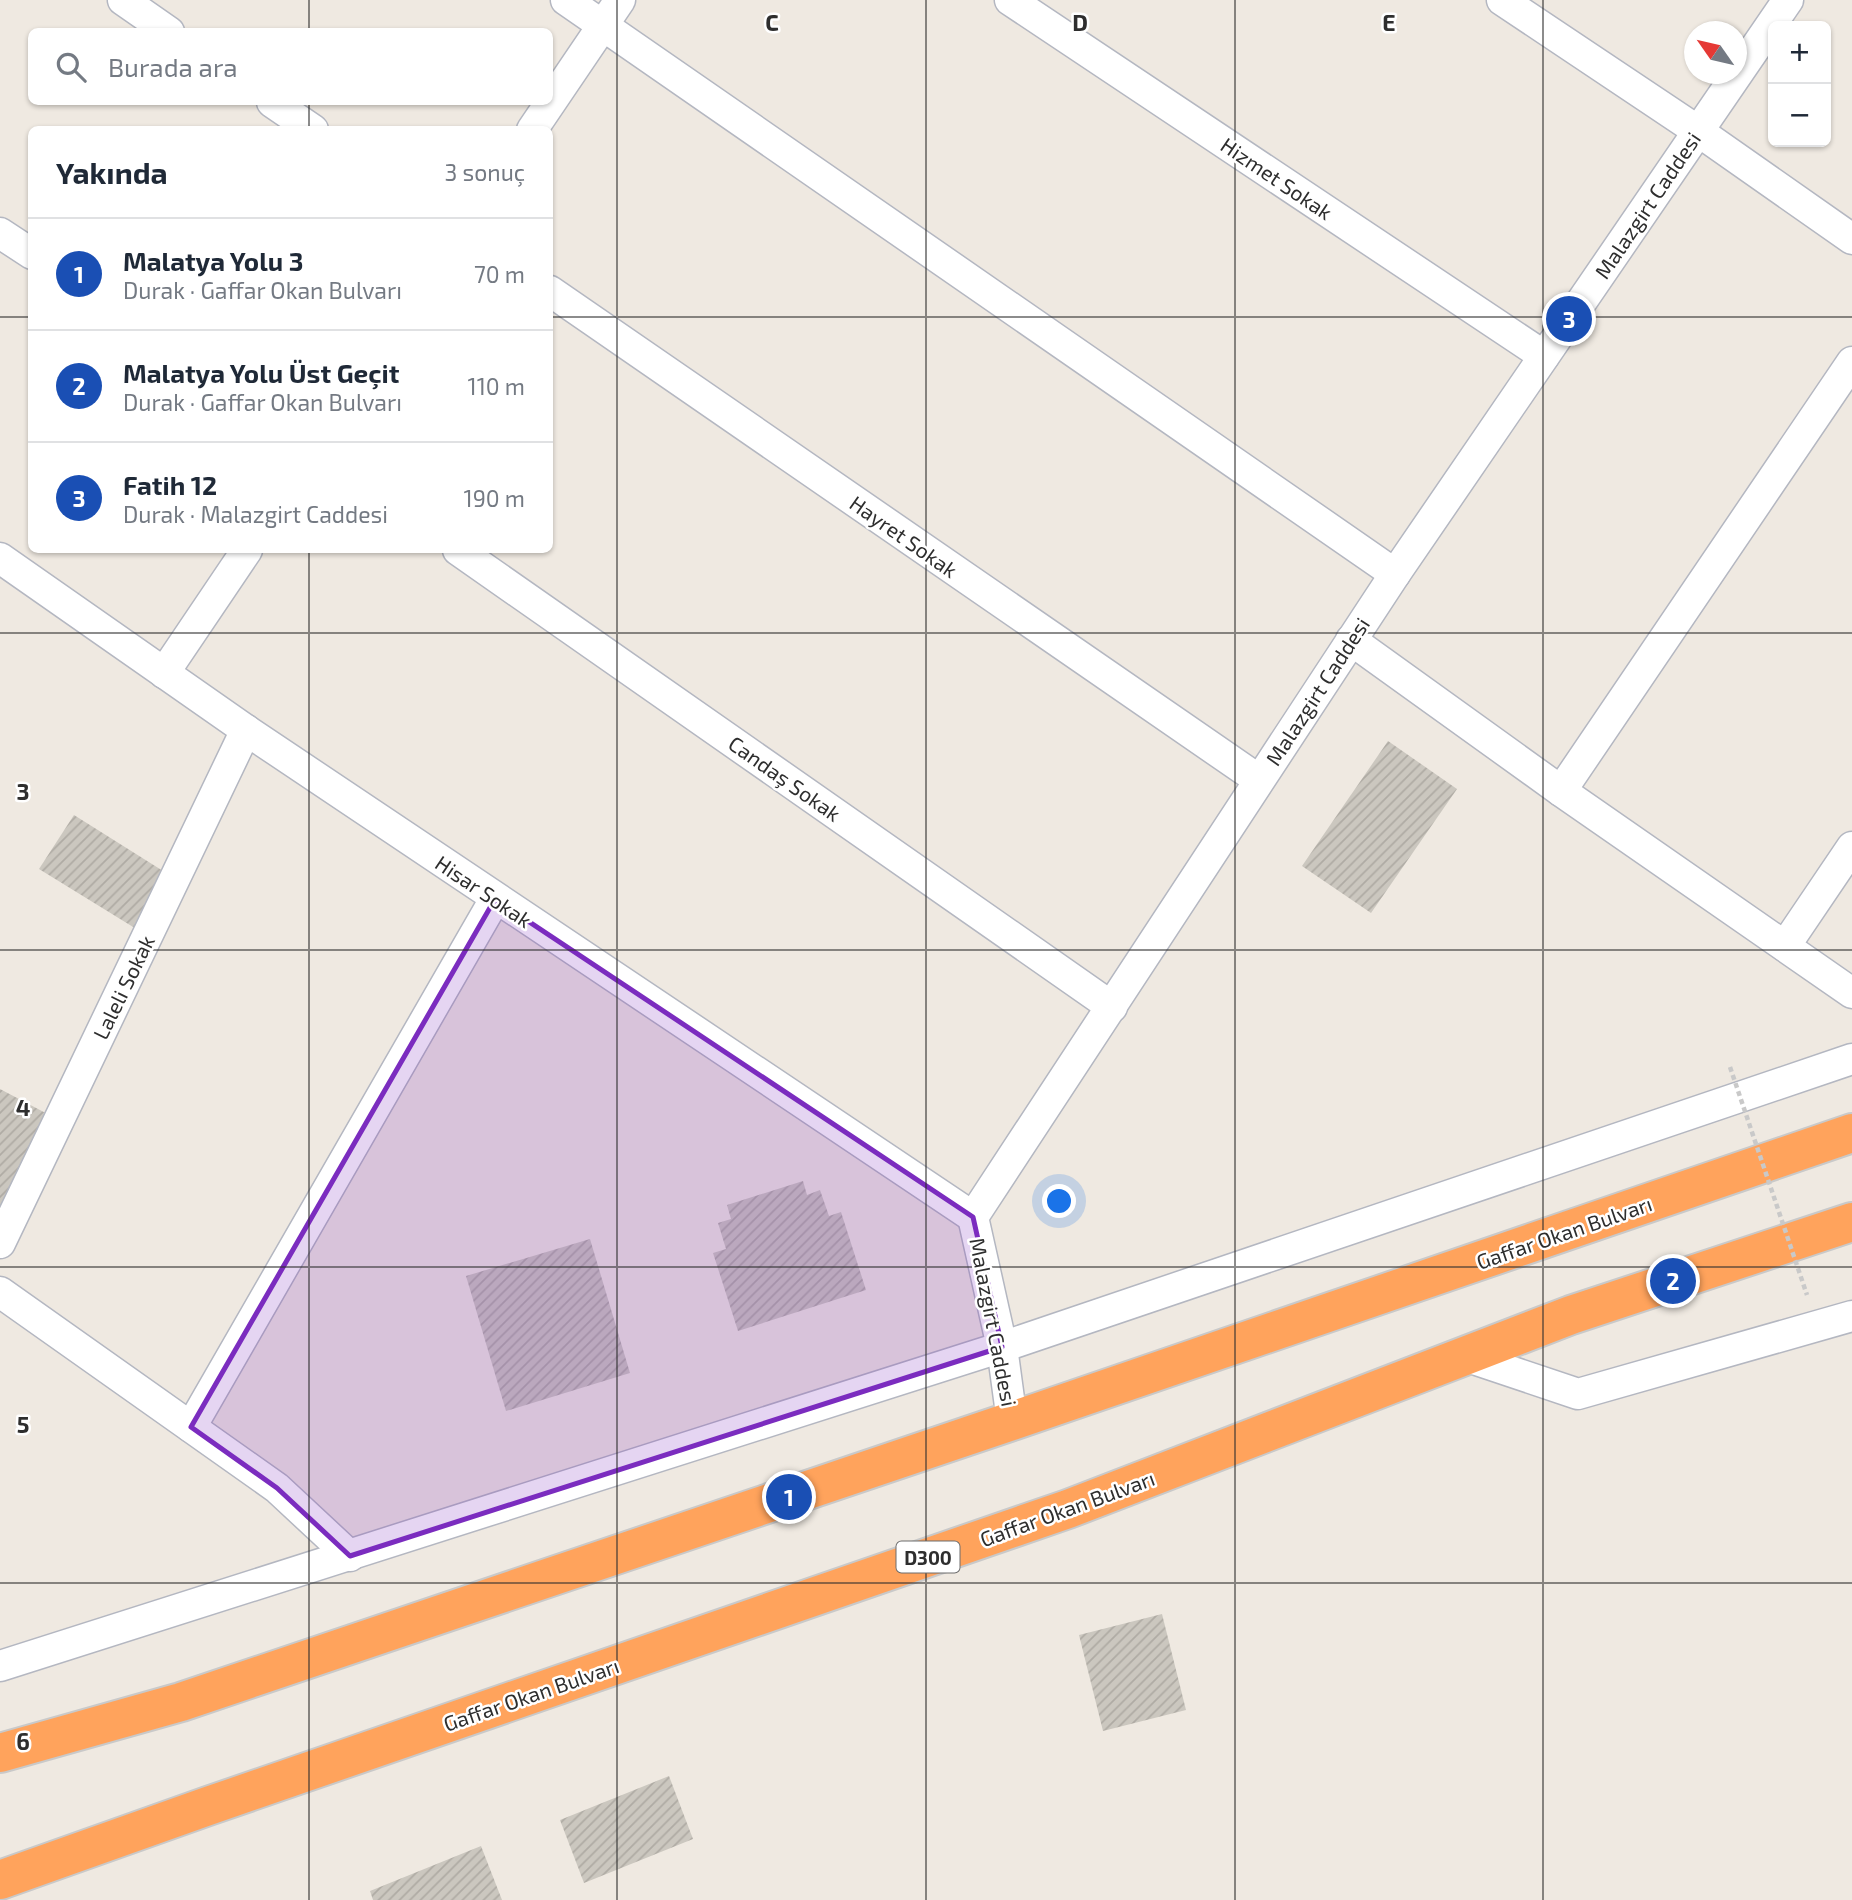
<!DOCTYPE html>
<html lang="tr">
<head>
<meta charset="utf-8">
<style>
	:root { --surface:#fff; --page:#f2f2f3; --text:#1f2937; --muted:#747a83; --line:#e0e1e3; --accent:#4264fb }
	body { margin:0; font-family:"Exo 2",sans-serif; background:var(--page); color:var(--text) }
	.controls { position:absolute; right:21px; top:21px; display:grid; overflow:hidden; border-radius:10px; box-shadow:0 2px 5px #0004 }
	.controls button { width:63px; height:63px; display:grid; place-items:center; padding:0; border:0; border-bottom:2px solid var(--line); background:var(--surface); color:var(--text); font:35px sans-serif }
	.compass { position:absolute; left:1684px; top:21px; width:63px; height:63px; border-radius:50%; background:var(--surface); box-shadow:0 2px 5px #0004; rotate:304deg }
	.you { position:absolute; left:1060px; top:1202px; width:24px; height:24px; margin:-18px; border:5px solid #fff; border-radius:50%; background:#1a73e8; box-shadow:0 0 0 10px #1a73e833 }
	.badge { display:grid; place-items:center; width:46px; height:46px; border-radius:50%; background:var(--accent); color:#fff; font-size:23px; font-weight:700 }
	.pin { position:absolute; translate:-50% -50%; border:4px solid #fff; box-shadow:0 2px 7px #0006 }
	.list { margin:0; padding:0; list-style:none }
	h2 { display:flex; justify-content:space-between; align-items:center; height:91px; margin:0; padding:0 28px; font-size:30px }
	h2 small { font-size:23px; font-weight:400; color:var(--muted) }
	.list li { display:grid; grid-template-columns:46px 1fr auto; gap:21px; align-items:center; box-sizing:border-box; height:112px; padding:0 28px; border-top:2px solid var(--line) }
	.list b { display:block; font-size:26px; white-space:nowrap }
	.list p { margin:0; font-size:23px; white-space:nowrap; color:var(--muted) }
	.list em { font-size:23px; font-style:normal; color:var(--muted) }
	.icon { flex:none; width:38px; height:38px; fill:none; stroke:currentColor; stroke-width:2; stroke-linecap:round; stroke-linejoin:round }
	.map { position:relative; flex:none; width:1852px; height:1900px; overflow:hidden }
	.search { position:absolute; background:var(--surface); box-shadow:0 2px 5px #0004; left:28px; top:28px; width:525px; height:77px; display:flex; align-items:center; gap:18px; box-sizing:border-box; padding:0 24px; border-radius:10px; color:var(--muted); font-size:26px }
	.panel { position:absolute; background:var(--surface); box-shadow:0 2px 5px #0004; left:28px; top:126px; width:525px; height:427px; border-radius:10px }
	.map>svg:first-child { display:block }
</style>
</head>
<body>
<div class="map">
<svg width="1852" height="1900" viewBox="0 0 1852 1900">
	<defs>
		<pattern id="building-hatch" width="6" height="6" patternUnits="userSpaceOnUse" patternTransform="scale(1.75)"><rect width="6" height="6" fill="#cbc7bf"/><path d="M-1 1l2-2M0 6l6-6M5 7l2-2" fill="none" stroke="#afaba4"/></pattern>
	</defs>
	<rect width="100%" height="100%" fill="#efe9e1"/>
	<g fill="url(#building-hatch)">
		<path d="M1388 741 1457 789 1371 913 1302 866Z"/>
		<path d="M74 815 171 876 138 930 39 869Z"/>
		<path d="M0 1089 57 1119 0 1226Z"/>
		<path d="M803 1181 807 1195 820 1190 829 1216 841 1212 866 1290 738 1331 713 1253 726 1249 718 1223 731 1219 727 1205Z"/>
		<path d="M590 1239 630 1373 506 1411 466 1276Z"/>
		<path d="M1162 1614 1186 1710 1103 1731 1079 1635Z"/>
		<path d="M669 1776 693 1839 584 1883 560 1820Z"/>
		<path d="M481 1846 502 1900H373L370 1891Z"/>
	</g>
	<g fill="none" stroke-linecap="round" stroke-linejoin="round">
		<g stroke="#b4b7c1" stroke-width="33">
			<g id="street">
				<path d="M123 0 169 32"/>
				<path d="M566 0 1395 574"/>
				<path d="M1010 0 1544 356"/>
				<path d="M1502 0 1698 131 1852 239"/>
				<path d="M272 102 313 130"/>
				<path d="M532 130 620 0"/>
				<path d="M0 233 32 254"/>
				<path d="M550 291 1259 780"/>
				<path d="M458 550 1112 1007"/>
				<path d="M0 558 246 730 973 1217"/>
				<path d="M1351 640 1561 791 1852 993"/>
				<path d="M164 673 247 550"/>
				<path d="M1561 791 1852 362"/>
				<path d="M1785 946 1852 847"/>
				<path d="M0 1243 246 730"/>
				<path d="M0 1292 277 1488 350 1556"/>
				<path d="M1465 1356 1578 1394 1852 1316"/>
				<path d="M1012 1421 1002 1347 973 1217 1395 574 1788 0"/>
				<path d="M191 1427 495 899"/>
				<path d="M0 1666 1002 1347 1852 1059"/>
			</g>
		</g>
		<g stroke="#c9c9c9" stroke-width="42">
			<g id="highway">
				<path d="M0 1753 181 1702 1012 1421 1852 1133"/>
				<path d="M0 1880 208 1806 1068 1509 1571 1315 1852 1222"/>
			</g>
		</g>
		<use href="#street" stroke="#fff" stroke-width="30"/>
		<use href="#highway" stroke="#ffa35c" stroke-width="38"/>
		<path stroke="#c9c9c9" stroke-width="4.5" stroke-dasharray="5 3.5" stroke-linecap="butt" d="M1730 1067 1807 1295"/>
	</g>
	<path fill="#7b2cbf" fill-opacity="0.2" stroke="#7b2cbf" stroke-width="5" stroke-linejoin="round" d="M495 899 973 1217 1002 1347 350 1556 277 1488 191 1427Z"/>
	<path fill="none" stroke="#2e2e2e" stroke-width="2" stroke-opacity="0.55" d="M309 0V32M617 0V1900M926 0V1900M1235 0V1900M1543 0V1900M309 102V130M0 317H32M550 317H1852M309 550V1900M0 633H1852M0 950H1852M0 1267H1852M0 1583H1852"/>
	<g text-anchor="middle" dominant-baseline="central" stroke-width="5" stroke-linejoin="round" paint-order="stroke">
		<rect fill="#fff" stroke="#6d6d6d" stroke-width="2" x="896.5" y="1541.5" width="63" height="31" rx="5"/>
		<g font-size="19" font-weight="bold" fill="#2e2e2e">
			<text x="928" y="1557">D300</text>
		</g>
		<g font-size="21" fill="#2e2e2e" stroke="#fff">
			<text transform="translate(1277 178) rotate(34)">Hizmet Sokak</text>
			<text transform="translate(1647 205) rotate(-56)">Malazgirt Caddesi</text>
			<text transform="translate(904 536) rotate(35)">Hayret Sokak</text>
			<text transform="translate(1317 691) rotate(-57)">Malazgirt Caddesi</text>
			<text transform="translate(785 778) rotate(35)">Candaş Sokak</text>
			<text transform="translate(484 891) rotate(34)">Hisar Sokak</text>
			<text transform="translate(123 987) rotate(-64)">Laleli Sokak</text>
			<text transform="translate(1564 1232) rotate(-19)">Gaffar Okan Bulvarı</text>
			<text transform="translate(994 1322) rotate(79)">Malazgirt Caddesi</text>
			<text transform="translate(1067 1508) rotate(-20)">Gaffar Okan Bulvarı</text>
			<text transform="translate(531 1694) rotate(-19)">Gaffar Okan Bulvarı</text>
		</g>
	</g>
	<g font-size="23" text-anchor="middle" font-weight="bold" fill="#2e2e2e" stroke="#fff" stroke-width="5" stroke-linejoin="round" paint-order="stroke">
		<text x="772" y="31">C</text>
		<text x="1080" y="31">D</text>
		<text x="1389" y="31">E</text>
		<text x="23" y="800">3</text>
		<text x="23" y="1116">4</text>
		<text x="23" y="1433">5</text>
		<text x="23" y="1750">6</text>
	</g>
</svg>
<div class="controls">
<button>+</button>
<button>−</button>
</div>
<svg class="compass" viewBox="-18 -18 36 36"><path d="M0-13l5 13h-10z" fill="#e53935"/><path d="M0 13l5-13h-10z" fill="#747a83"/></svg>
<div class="you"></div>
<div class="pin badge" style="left:789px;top:1497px;background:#1a4fb4">1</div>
<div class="pin badge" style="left:1673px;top:1281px;background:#1a4fb4">2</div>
<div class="pin badge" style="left:1569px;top:319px;background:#1a4fb4">3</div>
<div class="search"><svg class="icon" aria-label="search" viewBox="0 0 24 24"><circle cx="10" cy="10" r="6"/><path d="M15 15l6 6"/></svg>Burada ara</div>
<section class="panel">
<h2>Yakında<small>3 sonuç</small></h2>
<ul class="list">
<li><span class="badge" style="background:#1a4fb4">1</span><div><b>Malatya Yolu 3</b><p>Durak · Gaffar Okan Bulvarı</p></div><em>70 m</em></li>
<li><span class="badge" style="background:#1a4fb4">2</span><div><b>Malatya Yolu Üst Geçit</b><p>Durak · Gaffar Okan Bulvarı</p></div><em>110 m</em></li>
<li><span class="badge" style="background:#1a4fb4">3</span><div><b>Fatih 12</b><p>Durak · Malazgirt Caddesi</p></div><em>190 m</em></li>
</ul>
</section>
</div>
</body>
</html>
